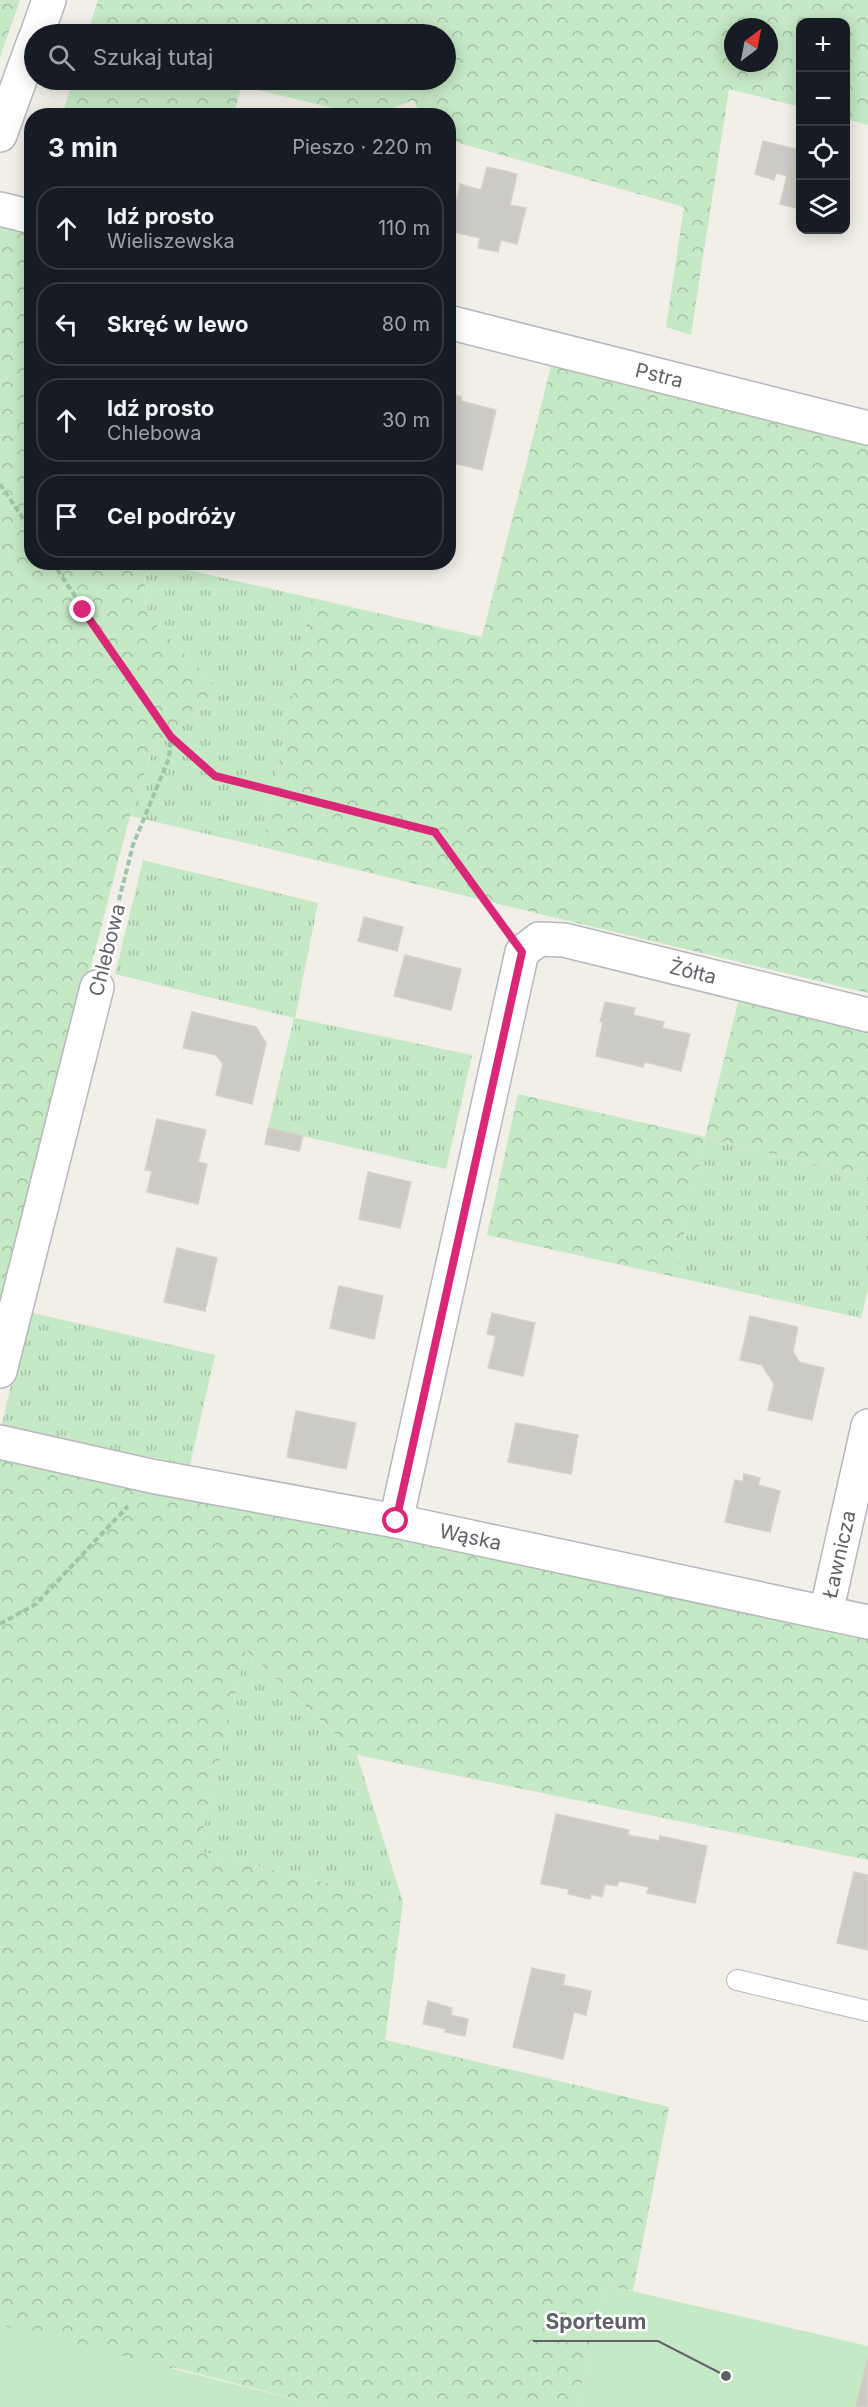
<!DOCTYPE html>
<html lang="pl">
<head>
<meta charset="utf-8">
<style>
	:root { --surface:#171b24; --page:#20242c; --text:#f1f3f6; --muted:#9ea1a6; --line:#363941 }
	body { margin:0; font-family:Inter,sans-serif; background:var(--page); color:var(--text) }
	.controls { position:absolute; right:18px; top:18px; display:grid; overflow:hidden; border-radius:12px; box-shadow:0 3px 15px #0003 }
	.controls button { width:54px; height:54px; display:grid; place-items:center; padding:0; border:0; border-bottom:2px solid var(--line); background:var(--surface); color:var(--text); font:30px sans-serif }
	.compass { position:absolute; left:724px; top:18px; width:54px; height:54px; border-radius:50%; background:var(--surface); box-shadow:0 3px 15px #0003; rotate:32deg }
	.stop { position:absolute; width:18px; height:18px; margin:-14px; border:4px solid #db2777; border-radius:50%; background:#fff }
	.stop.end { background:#db2777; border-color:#fff; box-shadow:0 2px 6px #0008 }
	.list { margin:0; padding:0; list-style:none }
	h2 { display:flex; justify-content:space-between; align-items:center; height:78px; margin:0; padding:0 24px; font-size:26px }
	h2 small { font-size:20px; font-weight:400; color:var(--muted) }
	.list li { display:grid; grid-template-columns:39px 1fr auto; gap:18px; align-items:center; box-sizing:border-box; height:84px; margin:0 12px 12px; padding:0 12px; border:2px solid var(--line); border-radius:24px }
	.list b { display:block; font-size:22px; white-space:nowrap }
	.list p { margin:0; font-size:20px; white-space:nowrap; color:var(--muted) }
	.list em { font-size:20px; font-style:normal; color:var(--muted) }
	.icon { flex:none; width:33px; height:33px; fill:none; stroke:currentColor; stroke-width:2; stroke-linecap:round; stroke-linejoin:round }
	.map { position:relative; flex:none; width:868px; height:2407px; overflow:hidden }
	.search { position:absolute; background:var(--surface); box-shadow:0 3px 15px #0003; left:24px; top:24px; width:432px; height:66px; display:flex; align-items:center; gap:15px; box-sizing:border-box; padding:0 21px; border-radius:33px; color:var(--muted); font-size:22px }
	.panel { position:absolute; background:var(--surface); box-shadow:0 3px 15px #0003; left:24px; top:108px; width:432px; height:462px; border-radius:24px }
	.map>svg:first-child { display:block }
</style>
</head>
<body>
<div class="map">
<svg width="868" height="2407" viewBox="0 0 868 2407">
	<defs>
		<pattern id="grass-tufts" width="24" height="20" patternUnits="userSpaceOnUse" patternTransform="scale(1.5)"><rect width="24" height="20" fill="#c5e8c5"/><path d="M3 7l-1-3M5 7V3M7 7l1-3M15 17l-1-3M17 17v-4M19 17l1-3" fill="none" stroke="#a3c0a4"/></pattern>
		<pattern id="forest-crowns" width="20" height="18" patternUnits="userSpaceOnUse" patternTransform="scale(1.5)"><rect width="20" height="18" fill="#c5e8c5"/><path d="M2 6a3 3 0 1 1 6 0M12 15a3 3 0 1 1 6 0" fill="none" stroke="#a3c0a4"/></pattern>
	</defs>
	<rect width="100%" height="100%" fill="#f1efe8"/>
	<g fill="url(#grass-tufts)">
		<path d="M143 563H156L312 598 262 847 130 816 154 747 223 693 148 616Z"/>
		<path d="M143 860 318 903 295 1018 472 1055 446 1169 268 1128 294 1018 115 974Z"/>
		<path d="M705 1137 868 1177V1289L861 1318 675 1277Z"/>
		<path d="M29 1312 215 1355 190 1465 1 1427Z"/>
		<path d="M246 1650 357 1755 403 1902 198 1851Z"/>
	</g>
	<g fill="url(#forest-crowns)" fill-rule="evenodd">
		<path d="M0 0H20L0 57Z"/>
		<path d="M98 0H868V125L846 119V22H800V107L729 89 691 335 666 327 684 207 449 140 448 116 422 115 413 100 376 115H362L242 86 233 115H62L73 80H446V34H87ZM733 27H769V63H733Z"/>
		<path d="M0 222 31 231 32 562 143 563 148 616 223 693 154 747 130 816 0 1316Z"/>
		<path d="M552 363 868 443V993L262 847 312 598 482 637Z"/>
		<path d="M738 1002 868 1031V1177L705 1137 675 1277 487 1235 518 1094 705 1137Z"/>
		<path d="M0 1453 868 1634V1860L357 1755 246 1650 198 1851 403 1902 385 2040 669 2107 633 2291 606 2285 576 2407H326L172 2367 162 2407H0Z"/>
	</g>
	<g fill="#c5e8c5">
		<path d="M606 2285 868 2346V2407H576Z"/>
		<path d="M0 2325 326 2407H0Z"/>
	</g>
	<g fill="#cccac5" stroke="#d6d1c6" stroke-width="1.5">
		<path d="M763 141 800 150V209L780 204 787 176 776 173 774 180 755 174Z"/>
		<path d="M487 167 517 174 510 205 526 208 517 244 501 240 498 252 478 248 480 238 449 231 452 217 448 211 450 202 457 199 460 184 481 190Z"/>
		<path d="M448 393 462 397 461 401 496 410 482 470 450 462 452 452 448 451Z"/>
		<path d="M364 917 403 927 397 951 358 941Z"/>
		<path d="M405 955 461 969 451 1010 394 996Z"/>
		<path d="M605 1002 635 1008 633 1015 664 1022 662 1028 690 1034 681 1071 645 1062 643 1067 596 1056 603 1022H600Z"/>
		<path d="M192 1012 256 1027 266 1043 252 1104 216 1095 223 1064 216 1055 183 1048Z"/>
		<path d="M157 1119 206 1130 198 1162 207 1164 198 1204 147 1192 152 1171 145 1170Z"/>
		<path d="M268 1128 303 1136 299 1151 265 1144Z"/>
		<path d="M368 1172 411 1182 400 1228 359 1219Z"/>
		<path d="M177 1248 217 1258 205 1311 164 1302Z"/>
		<path d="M339 1286 383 1296 374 1339 330 1328Z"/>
		<path d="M492 1313 535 1323 523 1376 488 1368 496 1336 487 1334Z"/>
		<path d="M750 1316 798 1327 793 1351 799 1362 824 1368 812 1420 768 1410 774 1384 762 1365 740 1360Z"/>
		<path d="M296 1411 356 1423 346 1469 287 1457Z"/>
		<path d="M516 1423 578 1435 571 1474 508 1462Z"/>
		<path d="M744 1474 760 1478 758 1485 780 1491 770 1532 725 1522 735 1480 743 1482Z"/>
		<path d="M556 1814 629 1830 628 1835 659 1841 660 1836 707 1846 695 1903 647 1893 649 1887 619 1881 617 1886 605 1884 602 1897 591 1894 590 1899 568 1894 569 1889 541 1884Z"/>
		<path d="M854 1872 868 1875V1950L837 1943Z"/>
		<path d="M532 1968 565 1975 563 1985 591 1991 586 2015 574 2012 563 2059 513 2047Z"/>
		<path d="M428 2001 452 2008 451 2015 468 2019 465 2036 445 2032 446 2029 423 2024Z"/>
		<path d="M867 2359 868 2407H856Z"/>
	</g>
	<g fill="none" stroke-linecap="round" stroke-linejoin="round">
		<g stroke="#b5b8bc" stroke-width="22">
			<path id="lane" d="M737 1980 868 2011"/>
		</g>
		<g stroke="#b5b8bc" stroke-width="36">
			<g id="street">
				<path d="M37 34 49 0"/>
				<path d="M0 135 34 41"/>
				<path d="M0 209 32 217"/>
				<path id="s1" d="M448 322 868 428"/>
				<path d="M0 1371 97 987"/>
				<path id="s2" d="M0 1442 151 1476 396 1521 868 1622"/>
				<path id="s3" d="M396 1521 522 952 539 939 564 940 868 1015"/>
				<path id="s4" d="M826 1613 868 1426"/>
			</g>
		</g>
		<g stroke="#9cc7a9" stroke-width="4" stroke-dasharray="6 3" stroke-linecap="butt">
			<path d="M0 484 32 532"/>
			<path d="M52 562 171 737 169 758 133 845 105 955"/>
			<path d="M171 737 215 775 435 832 502 925"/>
			<path d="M0 1624 36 1604 128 1506"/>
		</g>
		<use href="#lane" stroke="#fff" stroke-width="20"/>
		<use href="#street" stroke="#fff" stroke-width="33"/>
	</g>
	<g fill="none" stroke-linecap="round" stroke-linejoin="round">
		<path stroke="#db2777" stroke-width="8" d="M83 610 171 737 215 776 435 832 522 952 396 1521"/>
	</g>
	<g text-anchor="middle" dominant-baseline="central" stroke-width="5" stroke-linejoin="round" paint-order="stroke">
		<g font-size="20" fill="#5f6368" stroke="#fff">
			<text stroke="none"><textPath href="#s1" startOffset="218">Pstra</textPath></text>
			<text transform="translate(107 950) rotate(-76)">Chlebowa</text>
			<text stroke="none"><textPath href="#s3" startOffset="762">Żółta</textPath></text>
			<text stroke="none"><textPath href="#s2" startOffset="480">Wąska</textPath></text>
			<text stroke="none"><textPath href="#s4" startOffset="60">Ławnicza</textPath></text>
		</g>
	</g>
	<path fill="none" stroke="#5f6368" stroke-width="2" d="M726 2376L658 2341H533"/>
	<circle fill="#5f6368" stroke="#fff" stroke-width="2" cx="726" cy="2376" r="6"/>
	<g font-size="21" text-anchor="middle" font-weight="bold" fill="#5f6368" stroke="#fff" stroke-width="5" stroke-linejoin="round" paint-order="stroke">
		<text x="596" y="2329">Sporteum</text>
	</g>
</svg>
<div class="controls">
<button>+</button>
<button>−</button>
<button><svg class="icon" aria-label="locate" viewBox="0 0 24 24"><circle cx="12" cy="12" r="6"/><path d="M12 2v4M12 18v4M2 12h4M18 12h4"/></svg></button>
<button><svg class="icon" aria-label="layers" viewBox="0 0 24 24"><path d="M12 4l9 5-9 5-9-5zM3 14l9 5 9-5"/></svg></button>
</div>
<svg class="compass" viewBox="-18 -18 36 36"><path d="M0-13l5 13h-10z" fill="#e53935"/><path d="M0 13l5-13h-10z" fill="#9ea1a6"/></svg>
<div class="stop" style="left:396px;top:1521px"></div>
<div class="stop end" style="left:83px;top:610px"></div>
<div class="search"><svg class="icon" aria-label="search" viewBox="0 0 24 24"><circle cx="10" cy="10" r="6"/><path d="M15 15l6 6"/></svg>Szukaj tutaj</div>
<section class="panel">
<h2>3 min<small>Pieszo · 220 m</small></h2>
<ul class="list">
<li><svg class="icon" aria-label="ahead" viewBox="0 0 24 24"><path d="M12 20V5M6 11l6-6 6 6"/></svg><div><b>Idź prosto</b><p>Wieliszewska</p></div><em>110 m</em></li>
<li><svg class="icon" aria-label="left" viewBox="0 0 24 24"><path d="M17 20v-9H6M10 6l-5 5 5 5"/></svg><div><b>Skręć w lewo</b></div><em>80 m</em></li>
<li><svg class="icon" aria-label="ahead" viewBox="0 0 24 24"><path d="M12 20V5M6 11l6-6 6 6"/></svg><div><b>Idź prosto</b><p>Chlebowa</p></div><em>30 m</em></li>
<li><svg class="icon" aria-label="arrive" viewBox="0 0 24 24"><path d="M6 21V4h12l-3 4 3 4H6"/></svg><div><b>Cel podróży</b></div></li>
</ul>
</section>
</div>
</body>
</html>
